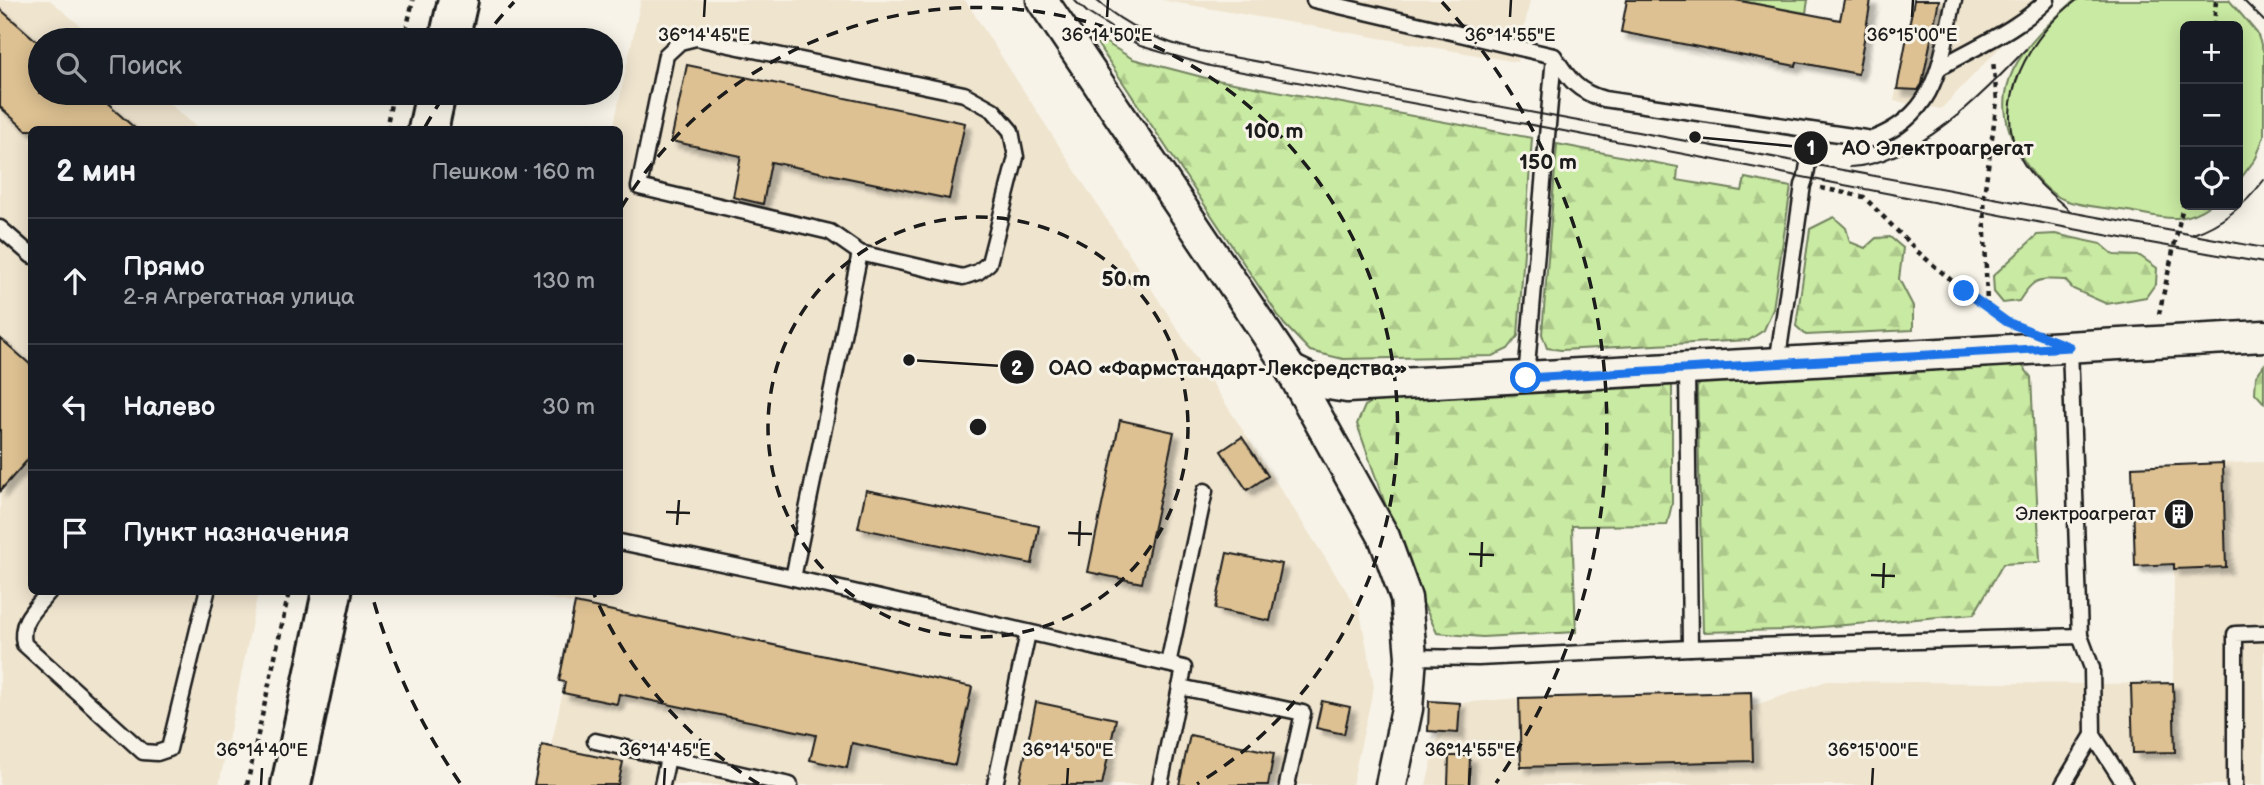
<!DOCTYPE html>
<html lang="ru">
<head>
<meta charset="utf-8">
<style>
	:root { --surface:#171b24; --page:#242831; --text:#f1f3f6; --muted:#9ea1a6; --line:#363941 }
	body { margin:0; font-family:"Balsamiq Sans",sans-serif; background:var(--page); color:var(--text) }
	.controls { position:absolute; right:21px; top:21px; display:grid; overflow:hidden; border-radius:10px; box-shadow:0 4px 18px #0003 }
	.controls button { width:63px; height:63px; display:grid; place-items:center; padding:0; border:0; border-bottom:2px solid var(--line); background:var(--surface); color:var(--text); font:35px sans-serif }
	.stop { position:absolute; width:21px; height:21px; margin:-16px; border:5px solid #1a73e8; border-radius:50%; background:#fff }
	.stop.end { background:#1a73e8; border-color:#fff; box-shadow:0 2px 7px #0008 }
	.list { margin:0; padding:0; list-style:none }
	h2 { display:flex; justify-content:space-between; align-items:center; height:91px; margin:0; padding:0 28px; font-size:30px }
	h2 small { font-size:23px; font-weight:400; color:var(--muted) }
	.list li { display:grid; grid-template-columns:46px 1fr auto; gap:21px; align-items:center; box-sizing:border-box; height:126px; padding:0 28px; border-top:2px solid var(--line) }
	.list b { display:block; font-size:26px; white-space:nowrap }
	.list p { margin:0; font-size:23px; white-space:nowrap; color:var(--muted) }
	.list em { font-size:23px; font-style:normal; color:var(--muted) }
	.icon { flex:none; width:38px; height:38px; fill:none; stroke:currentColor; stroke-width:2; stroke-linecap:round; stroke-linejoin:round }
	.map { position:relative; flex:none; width:2264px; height:785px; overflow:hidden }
	.search { position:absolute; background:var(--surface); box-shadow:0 4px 18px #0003; left:28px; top:28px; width:595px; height:77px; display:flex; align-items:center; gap:18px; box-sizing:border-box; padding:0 24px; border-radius:38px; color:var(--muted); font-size:26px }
	.panel { position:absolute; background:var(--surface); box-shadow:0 4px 18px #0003; left:28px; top:126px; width:595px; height:469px; border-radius:10px }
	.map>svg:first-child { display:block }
</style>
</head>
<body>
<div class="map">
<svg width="2264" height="785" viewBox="0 0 2264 785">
	<defs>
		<pattern id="forest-firs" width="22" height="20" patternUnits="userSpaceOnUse" patternTransform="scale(1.75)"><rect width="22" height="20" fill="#c9eaa2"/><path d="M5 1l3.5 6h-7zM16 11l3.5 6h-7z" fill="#acc88b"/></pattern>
		<filter id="shadow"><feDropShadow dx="6" dy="6" stdDeviation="2" flood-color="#0004"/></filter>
	</defs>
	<rect width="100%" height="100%" fill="#f7f3e8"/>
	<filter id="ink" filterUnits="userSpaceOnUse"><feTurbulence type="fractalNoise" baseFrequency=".0143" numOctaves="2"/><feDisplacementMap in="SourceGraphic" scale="14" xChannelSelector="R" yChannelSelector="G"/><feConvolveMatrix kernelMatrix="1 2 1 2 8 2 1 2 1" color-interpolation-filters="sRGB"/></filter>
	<g filter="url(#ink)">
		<g fill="#efe4ce">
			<path d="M0 0H50L97 40H40V93H157L199 129 32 130V592H258L219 785H0Z"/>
			<path d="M641 0H965L1360 612 1374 686 1352 785H534L542 745 551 746 565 682 559 681 575 604 516 592H620V130L613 129Z"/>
			<path d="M1161 0H1530L1517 62Z"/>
			<path d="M1914 0H2045L1941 109 1894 101Z"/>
			<path d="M2264 462V785H1426L1439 733 1458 732 1460 703 1519 698 1752 706 1827 681 2093 684 2173 683 2174 569 2225 567 2223 463Z"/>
		</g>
		<g fill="#c9eaa2" stroke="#72835f" stroke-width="2">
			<path d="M1735 0H1808L1806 13Z"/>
			<path d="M2075 0H2229L2257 33 2264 53V136L2256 158 2238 182V26H2185V205H2210C2180 226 2162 217 2128 211 2109 208 2082 207 2065 200 2048 194 2032 174 2023 159 1979 89 2023 46 2075 0Z"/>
		</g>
		<g fill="url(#forest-firs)" stroke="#72835f" stroke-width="2">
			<path d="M1090 33 1133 59 1206 78 1532 138 1518 336 1508 349 1493 356 1343 359 1310 351 1284 324Z"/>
			<path d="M1557 144 1678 167 1677 180 1742 191 1745 178 1791 187 1773 309 1764 330 1749 340 1561 350 1547 348 1542 334Z"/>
			<path d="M1834 217 1846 228 1850 242 1865 248 1876 238 1890 237 1903 248 1899 279 1913 306V330L1806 335 1796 326 1810 229Z"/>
			<path d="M2055 234 2101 244 2114 255 2140 256 2157 268 2156 283 2146 297 2107 304 2073 289 2065 280C2038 279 2034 277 2019 301L2003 303 1994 292 1993 276 2037 235Z"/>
			<path d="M2017 359 2031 377 2040 562 2003 564 1974 614 1786 630 1703 632 1697 387 1705 378Z"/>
			<path d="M2264 365V403L2255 393 2256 376Z"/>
			<path d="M1672 380V504L1667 525 1572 526 1576 632 1482 637 1437 633 1410 575 1357 424 1365 406 1381 396Z"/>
		</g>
		<g fill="#ddc192" stroke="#1c1c1c" stroke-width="2" filter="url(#shadow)">
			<path d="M1627 0H1735L1840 20 1844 0H1871L1858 74 1797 62 1796 66 1621 32Z"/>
			<path d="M1914 0H1939L1922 84 1918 90 1897 89Z"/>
			<path d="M0 9 40 44V93H95L137 130H26L0 107Z"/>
			<path d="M687 65 965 123 949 199 771 162 763 204 733 197 741 156 671 141Z"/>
			<path d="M0 338 32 366V455L0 491Z"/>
			<path d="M1120 420 1174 432 1142 583 1088 572Z"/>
			<path d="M1242 437 1268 476 1247 490 1221 451Z"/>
			<path d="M2223 463 2226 567 2174 569V564L2135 566 2132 467Z"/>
			<path d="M866 490 1039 526 1032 564 858 528Z"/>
			<path d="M1227 553 1282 564 1270 621 1215 609Z"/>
			<path d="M575 603 972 687 955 765 852 743 847 768 810 760 816 735 619 694 617 704 563 693 565 682 559 681Z"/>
			<path d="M2173 683 2175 752 2133 753 2131 684Z"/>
			<path d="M1751 692 1753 761 1521 767 1519 698Z"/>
			<path d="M1322 701 1350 707 1344 734 1316 728Z"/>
			<path d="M1429 701 1460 703 1458 733 1428 731Z"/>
			<path d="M1036 702 1116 719 1102 785H1019Z"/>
			<path d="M1190 735 1274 753 1268 785H1179Z"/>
			<path d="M542 745 623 762 618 785H534Z"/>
			<path d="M1449 756H1470L1469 785H1448Z"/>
		</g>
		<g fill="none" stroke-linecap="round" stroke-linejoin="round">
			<g stroke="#1c1c1c" stroke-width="19">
				<g id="lane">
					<path d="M1314 0 1554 56C1569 79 1576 91 1604 99L1872 139C1939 114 1940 61 1954 0"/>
					<path d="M696 38 964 94 993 110 1011 131 1016 157 989 263 978 272 963 277 860 253 830 232 639 187 666 55 680 42Z"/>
					<path d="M1939 68C1976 46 2016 31 2047 0"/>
					<path d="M0 228 32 256"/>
					<path d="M1777 364 1803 185C1808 176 1810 144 1812 131"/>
					<path d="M1687 369 1690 648"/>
					<path d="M1526 378 1554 56"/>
					<path d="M620 542 793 578 860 253"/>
					<path d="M793 578 1184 668 1160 785"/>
					<path d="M49 592C35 609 19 620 24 644L143 752 157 753 169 749 207 592"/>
					<path d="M2080 636 2092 668 2093 735 2125 785"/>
					<path d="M1411 657 1478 658 1690 648 2080 636 2070 347"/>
					<path d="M1168 664 1205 491"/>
					<path d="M1180 687 1303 713 1287 785"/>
					<path d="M595 741 790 785"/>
					<path d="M662 785 668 758"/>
					<path d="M995 785 1028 633"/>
					<path d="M2063 785 2093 735"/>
					<path d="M2235 785V634L2264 633"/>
				</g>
			</g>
			<g stroke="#1c1c1c" stroke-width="35">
				<g id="street">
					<path d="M1042 0 1291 370 1384 537 1406 598 1411 657 1407 709 1391 785"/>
					<path d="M1291 370 1316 382 1347 387 2264 336"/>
				</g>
			</g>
			<g stroke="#1c1c1c" stroke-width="44">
				<g id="secondary">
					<path d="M449 40 458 0"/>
					<path d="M428 130 436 93"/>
					<path d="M291 785 332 592"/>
				</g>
			</g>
			<g stroke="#1c1c1c" stroke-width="4.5" stroke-dasharray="5 5" stroke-linecap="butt">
				<path d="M2214 26 2216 0"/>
				<path d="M404 40 413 0"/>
				<path d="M386 130 393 93"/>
				<path d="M1821 188 1864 197 1918 252 1964 291 2006 321"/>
				<path d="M1987 308 1984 196 1997 101 1993 60"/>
				<path d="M2159 314 2185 197"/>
				<path d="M247 785 289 592"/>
			</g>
			<use href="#lane" stroke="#f7f3e8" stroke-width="14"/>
			<use href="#street" stroke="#f7f3e8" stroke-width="30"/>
			<use href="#secondary" stroke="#f7f3e8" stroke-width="38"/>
			<g stroke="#1c1c1c" stroke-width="2">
				<path d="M1074 0 1088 13 1140 46 1210 66 1548 128 2105 235 2264 263"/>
				<path d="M1096 0C1127 27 1160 42 1200 51L2264 248"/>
				<path d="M2243 0 2264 21"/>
				<path d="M1850 167C1916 164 1982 95 2026 49"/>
				<path d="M2069 210C2052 195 2032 179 2021 159 1990 102 2031 34 2077 0"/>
				<path d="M2193 234C2223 224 2245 205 2264 180"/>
			</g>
		</g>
	</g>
	<g fill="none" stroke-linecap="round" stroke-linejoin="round" filter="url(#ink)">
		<path stroke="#1a73e8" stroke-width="9" d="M1526 378 2070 347 2007 322 1964 291"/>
	</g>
	<path fill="none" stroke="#1c1c1c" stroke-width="2.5" d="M704 17 705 0M1107 17 1108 0M1510 17 1511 0M1912 17 1913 0M666 512 690 513M677 525 679 500M1068 533 1092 534M1079 546 1080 521M1469 554 1494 555M1481 567 1482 542M1871 575 1895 576M1883 588 1884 563M261 785 262 768M664 785 665 768M1067 785 1068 768M1469 785 1470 768M1872 785 1873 768"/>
	<g fill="none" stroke="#1c1c1c" stroke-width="3.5" stroke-dasharray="12 9">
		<circle cx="978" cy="427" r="210"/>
		<path d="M759 784A419 419 0 0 1 594 594M621 208A419 419 0 1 1 1197 784"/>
		<path d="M460 783A629 629 0 0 1 372 595M425 127A629 629 0 0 1 445 94M482 40A629 629 0 0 1 514 2M1442 2A629 629 0 0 1 1496 783"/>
	</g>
	<defs>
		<g id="building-disc" transform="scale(1.575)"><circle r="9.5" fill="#1c1c1c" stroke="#f7f3e8"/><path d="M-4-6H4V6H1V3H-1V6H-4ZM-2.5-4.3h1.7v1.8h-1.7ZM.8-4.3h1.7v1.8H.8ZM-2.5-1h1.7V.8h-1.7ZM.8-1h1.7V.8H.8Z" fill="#fff"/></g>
	</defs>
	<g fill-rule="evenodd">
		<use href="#building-disc" x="2179" y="514"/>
	</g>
	<g text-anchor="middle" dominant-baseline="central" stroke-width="6" stroke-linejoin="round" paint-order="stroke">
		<g font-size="19" fill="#1c1c1c" stroke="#f7f3e8" text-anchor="end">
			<text x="2156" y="514">Электроагрегат</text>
		</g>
	</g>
	<g font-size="18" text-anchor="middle" fill="#1c1c1c" stroke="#f7f3e8" stroke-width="6" stroke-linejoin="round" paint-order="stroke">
		<text x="1912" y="41">36°15'00"E</text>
		<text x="704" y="41">36°14'45"E</text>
		<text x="1107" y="41">36°14'50"E</text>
		<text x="1510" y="41">36°14'55"E</text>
		<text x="262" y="756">36°14'40"E</text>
		<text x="665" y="756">36°14'45"E</text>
		<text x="1068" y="756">36°14'50"E</text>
		<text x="1470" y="756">36°14'55"E</text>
		<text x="1873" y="756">36°15'00"E</text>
	</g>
	<circle cx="978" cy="427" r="10" fill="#1c1c1c" stroke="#f7f3e8" stroke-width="3.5"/>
	<g font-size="21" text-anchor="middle" font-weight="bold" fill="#1c1c1c" stroke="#f7f3e8" stroke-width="6" stroke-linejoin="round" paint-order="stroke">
		<text x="1274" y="138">100 m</text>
		<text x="1548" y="169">150 m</text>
		<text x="1126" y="286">50 m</text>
	</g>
	<path fill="none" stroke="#1c1c1c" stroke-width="2.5" d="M1695 137L1811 148M909 360L1017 367"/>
	<g fill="#1c1c1c" stroke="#f7f3e8" stroke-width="2.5">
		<circle cx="1695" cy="137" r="7"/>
		<circle cx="909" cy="360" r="7"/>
		<circle cx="1811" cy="148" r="18"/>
		<circle cx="1017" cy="367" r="18"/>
	</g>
	<g font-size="21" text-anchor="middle" font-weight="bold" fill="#fff">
		<text x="1811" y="155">1</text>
		<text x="1017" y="375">2</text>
	</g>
	<g font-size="21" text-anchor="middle" font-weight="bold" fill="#1c1c1c" stroke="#f7f3e8" stroke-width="6" stroke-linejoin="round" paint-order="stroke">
		<text x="1938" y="155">АО Электроагрегат</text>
		<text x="1228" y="375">ОАО «Фармстандарт-Лексредства»</text>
	</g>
</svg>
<div class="controls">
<button>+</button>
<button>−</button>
<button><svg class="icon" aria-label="locate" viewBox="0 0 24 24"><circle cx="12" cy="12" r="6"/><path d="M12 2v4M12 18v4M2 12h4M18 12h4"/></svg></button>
</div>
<div class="stop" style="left:1526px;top:378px"></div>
<div class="stop end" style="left:1964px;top:291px"></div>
<div class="search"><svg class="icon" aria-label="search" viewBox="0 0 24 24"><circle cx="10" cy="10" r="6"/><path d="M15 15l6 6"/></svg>Поиск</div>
<section class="panel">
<h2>2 мин<small>Пешком · 160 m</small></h2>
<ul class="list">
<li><svg class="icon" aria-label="ahead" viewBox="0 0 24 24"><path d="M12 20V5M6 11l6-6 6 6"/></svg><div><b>Прямо</b><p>2-я Агрегатная улица</p></div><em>130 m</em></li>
<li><svg class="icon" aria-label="left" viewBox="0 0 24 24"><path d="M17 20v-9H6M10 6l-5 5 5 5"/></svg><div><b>Налево</b></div><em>30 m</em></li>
<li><svg class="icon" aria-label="arrive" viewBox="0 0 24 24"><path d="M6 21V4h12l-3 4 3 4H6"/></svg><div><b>Пункт назначения</b></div></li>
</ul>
</section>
</div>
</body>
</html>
